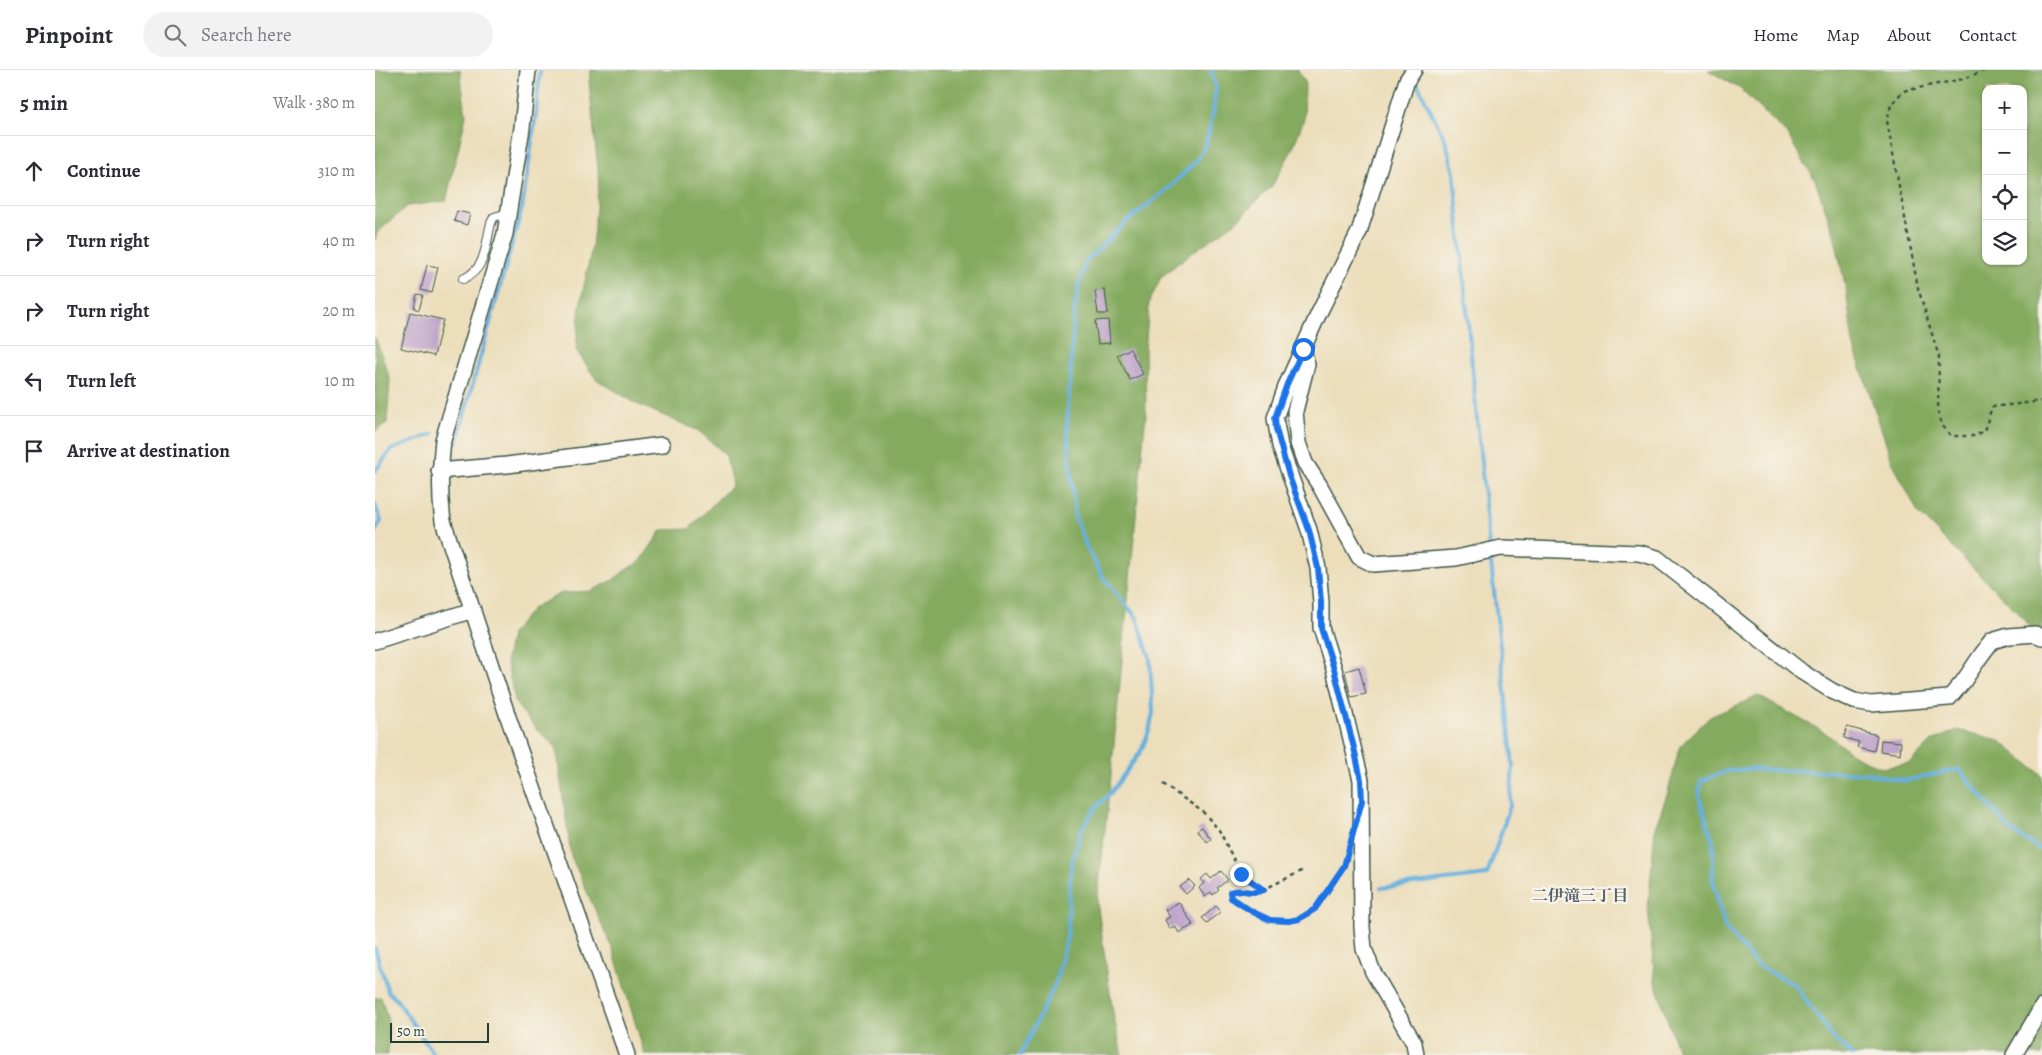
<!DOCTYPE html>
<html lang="en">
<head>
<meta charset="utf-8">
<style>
	:root { --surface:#fff; --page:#f2f2f3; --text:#2b2b33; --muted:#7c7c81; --line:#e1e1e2 }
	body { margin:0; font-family:Alegreya,"Noto Serif JP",serif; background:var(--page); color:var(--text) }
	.controls { position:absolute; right:15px; top:15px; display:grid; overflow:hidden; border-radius:10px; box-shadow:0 1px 4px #0004 }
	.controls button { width:45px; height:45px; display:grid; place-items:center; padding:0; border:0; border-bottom:1px solid var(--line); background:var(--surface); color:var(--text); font:25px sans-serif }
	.scale { position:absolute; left:15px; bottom:12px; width:99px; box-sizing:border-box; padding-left:5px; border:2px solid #1f3d34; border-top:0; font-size:14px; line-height:18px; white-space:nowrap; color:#1f3d34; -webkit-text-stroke:4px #f7f3e8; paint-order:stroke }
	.stop { position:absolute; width:15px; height:15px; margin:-11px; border:4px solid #1a73e8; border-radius:50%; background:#fff }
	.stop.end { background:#1a73e8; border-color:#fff; box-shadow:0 1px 5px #0008 }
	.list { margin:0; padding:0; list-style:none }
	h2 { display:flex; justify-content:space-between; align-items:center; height:65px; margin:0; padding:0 20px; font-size:21px }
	h2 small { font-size:16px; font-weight:400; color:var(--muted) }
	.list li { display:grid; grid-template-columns:32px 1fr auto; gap:15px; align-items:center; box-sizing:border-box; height:70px; padding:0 20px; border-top:1px solid var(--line) }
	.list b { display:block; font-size:19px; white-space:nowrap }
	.list em { font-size:16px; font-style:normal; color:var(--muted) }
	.icon { flex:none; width:28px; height:28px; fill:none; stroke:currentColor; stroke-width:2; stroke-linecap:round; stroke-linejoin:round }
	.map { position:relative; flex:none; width:1667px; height:985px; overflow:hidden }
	header { display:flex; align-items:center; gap:30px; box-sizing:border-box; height:70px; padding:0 25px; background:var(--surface); border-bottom:1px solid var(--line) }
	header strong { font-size:24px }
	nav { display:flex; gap:28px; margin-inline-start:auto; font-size:18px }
	.search { width:350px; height:45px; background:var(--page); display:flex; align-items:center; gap:12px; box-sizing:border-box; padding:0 18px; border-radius:28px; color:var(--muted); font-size:19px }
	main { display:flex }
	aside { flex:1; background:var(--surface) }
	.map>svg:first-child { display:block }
</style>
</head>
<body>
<header>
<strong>Pinpoint</strong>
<div class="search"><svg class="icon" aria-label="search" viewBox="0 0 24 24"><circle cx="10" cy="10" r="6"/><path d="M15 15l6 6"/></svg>Search here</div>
<nav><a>Home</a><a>Map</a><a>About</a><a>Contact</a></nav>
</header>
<main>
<aside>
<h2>5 min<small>Walk · 380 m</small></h2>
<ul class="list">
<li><svg class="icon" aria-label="ahead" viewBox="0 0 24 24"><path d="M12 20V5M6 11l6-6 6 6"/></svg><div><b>Continue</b></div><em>310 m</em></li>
<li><svg class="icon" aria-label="right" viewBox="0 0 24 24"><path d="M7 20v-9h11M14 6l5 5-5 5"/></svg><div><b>Turn right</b></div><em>40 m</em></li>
<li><svg class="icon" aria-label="right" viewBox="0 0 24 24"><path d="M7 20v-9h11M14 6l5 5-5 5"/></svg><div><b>Turn right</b></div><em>20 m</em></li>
<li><svg class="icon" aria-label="left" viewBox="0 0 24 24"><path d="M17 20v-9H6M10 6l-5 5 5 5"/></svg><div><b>Turn left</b></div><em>10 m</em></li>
<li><svg class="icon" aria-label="arrive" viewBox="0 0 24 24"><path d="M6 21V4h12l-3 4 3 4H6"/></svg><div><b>Arrive at destination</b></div></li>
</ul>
</aside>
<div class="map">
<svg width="1667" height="985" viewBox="0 0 1667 985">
	<rect width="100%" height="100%" fill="#f7f3e8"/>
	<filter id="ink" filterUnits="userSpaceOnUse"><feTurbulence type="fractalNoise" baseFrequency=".02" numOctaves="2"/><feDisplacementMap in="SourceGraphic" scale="10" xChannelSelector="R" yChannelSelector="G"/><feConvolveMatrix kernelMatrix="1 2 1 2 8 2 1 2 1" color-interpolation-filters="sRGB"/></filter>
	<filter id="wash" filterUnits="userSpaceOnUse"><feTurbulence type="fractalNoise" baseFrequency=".0096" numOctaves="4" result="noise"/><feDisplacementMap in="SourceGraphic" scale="20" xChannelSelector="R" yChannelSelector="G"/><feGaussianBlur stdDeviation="1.12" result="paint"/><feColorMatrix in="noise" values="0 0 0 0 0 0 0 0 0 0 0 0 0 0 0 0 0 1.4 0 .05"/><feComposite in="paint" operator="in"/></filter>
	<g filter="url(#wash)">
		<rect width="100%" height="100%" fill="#ecdebb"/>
		<g fill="#84aa5f" stroke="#52744a" fill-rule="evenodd">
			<path d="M0 0H85L91 46 71 131 32 136 2 163 0 170Z"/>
			<path d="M216 0H923L930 12 929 49 917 80 897 116 861 152 815 184 786 207 774 233 770 281 771 343 736 705 722 832 738 943 747 985H270L238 880 196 786 181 677 161 659 141 634 131 590 136 564 159 537 187 523 216 521 238 510 252 499 265 492 287 460 314 459 357 415 351 385 324 361 262 334 221 309 201 280 205 236 217 177 224 109 214 12Z"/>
			<path d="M1333 0H1667V573L1650 550 1543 443 1517 391 1478 274 1471 219 1459 164 1440 110 1411 63 1364 18ZM1611 19H1648V191H1611Z"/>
			<path d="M0 267 15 309 12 353 0 362Z"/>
			<path d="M1383 626 1449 662 1482 687 1507 698 1535 693 1557 671 1582 660 1624 670 1667 705V985H1304L1280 912 1273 837 1280 758 1293 722 1305 676 1335 647Z"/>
			<path d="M6 927 13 950V985H0V928Z"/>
		</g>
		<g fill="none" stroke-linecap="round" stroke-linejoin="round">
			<g stroke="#66b0de" stroke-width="4">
				<path d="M1039 7 1071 72 1079 103 1114 477"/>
				<path d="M81 374 147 138 161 44 165 0"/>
				<path d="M0 401 16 380 58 364"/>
				<path d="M0 434 6 451 0 462"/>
				<path d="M1006 818 1112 805 1135 736 1138 695 1115 484"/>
				<path d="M0 878 13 922 22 930 59 985"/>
				<path d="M645 985 680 914 692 869 696 794 707 758 722 736 735 724 766 681 774 661 778 643 775 588 762 548 728 507 712 478 700 447 692 357 699 244 704 215 711 191 748 155 796 116 821 91 831 75 838 43 841 18 836 0"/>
				<path d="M1477 985 1457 967 1420 915 1382 895 1350 858 1338 811V772L1324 726 1326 711 1352 701 1376 699 1491 703 1529 711 1584 699 1635 760 1667 780"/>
			</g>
		</g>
		<g id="blocks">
			<g fill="#bfa4ca">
				<path d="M82 141 95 144 92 155 79 151Z"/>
				<path d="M52 195 63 197 57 223 46 220Z"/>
				<path d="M730 220 733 244H723L720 221Z"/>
				<path d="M42 224 48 225 44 240 39 238Z"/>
				<path d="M35 242 68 250 59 286 26 278Z"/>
				<path d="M733 250 735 273 723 274 720 251Z"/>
				<path d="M755 279 768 304 755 310 742 285Z"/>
				<path d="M984 597 991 624 976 627 970 601Z"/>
				<path d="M1472 657 1502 665 1499 681 1482 677 1484 672 1469 668Z"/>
				<path d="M1506 670 1526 672 1525 684 1505 681Z"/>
				<path d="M827 757 836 769 832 772 822 760Z"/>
				<path d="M846 801 853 810 842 818 844 820 838 825 836 822 830 827 824 818 829 813 826 809 832 804 836 809Z"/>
				<path d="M814 810 820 816 811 824 805 817Z"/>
				<path d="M804 832 818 855 804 863 800 856 795 859 790 850 795 847 790 840Z"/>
				<path d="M841 836 846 841 832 853 827 848Z"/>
			</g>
		</g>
	</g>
	<g filter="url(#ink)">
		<use href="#blocks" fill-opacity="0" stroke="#3e5548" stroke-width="1"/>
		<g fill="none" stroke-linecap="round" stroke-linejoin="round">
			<g stroke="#3e5548" stroke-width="10">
				<path id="lane" d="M88 209C112 198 110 176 116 153L119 147 133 143"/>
			</g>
			<g stroke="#3e5548" stroke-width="18">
				<g id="street">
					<path d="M153 0 147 58 130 164 68 370C65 398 64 423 68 451L133 647 252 985"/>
					<path d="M1039 0 1032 10 984 162 943 245 912 314 900 348 905 376 934 460 943 498 946 532V558L959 599 986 710 987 857 989 879 998 902 1039 973 1041 985"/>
					<path d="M928 280 932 294 920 341 923 373 930 393 945 416 984 487 998 494 1081 488 1126 478 1264 483 1282 488 1427 602 1457 621 1479 631 1496 634 1574 628 1588 612 1607 584 1617 571 1634 566 1660 564 1667 567"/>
					<path d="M64 401 132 395 287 375"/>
					<path d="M0 571 98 540"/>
					<path d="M1639 985 1667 937"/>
				</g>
			</g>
			<g stroke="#3e5548" stroke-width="2.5" stroke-dasharray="4 4" stroke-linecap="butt">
				<path d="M1610 0 1588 9 1528 21 1516 35 1512 51 1543 218 1564 287 1563 342 1567 355 1576 366H1599L1609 361 1617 337 1667 331"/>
				<path d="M788 714 828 742 844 760 866 804 889 820"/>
				<path d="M927 801 883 822C872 824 866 818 855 822L856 828C872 842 901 857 924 849 938 844 948 829 956 816 963 806 969 797 972 785"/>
			</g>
			<use href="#lane" stroke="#fff" stroke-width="8"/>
			<use href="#street" stroke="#fff" stroke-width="15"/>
		</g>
	</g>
	<g fill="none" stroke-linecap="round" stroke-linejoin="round" filter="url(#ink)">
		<path stroke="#1a73e8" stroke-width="6" d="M866 804 889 820C874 826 868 817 855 822L856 828 878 842 895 850 914 851 924 849 940 839 969 796 987 731 986 710 980 682 959 599 946 558V532L943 498 934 460 914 406 901 359 900 348 912 314 928 279"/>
	</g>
	<g text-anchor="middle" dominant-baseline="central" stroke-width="5" stroke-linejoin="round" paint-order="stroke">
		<g font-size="16" font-weight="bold" fill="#576168" stroke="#f7f3e8">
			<text x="1205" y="826">二伊滝三丁目</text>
		</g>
	</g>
</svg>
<div class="controls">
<button>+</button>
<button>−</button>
<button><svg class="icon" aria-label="locate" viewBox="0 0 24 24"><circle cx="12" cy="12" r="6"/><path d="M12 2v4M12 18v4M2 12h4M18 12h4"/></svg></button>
<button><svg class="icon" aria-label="layers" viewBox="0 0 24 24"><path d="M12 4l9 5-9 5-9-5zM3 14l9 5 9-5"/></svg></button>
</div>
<div class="scale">50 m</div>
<div class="stop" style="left:928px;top:279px"></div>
<div class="stop end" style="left:866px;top:804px"></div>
</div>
</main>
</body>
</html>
